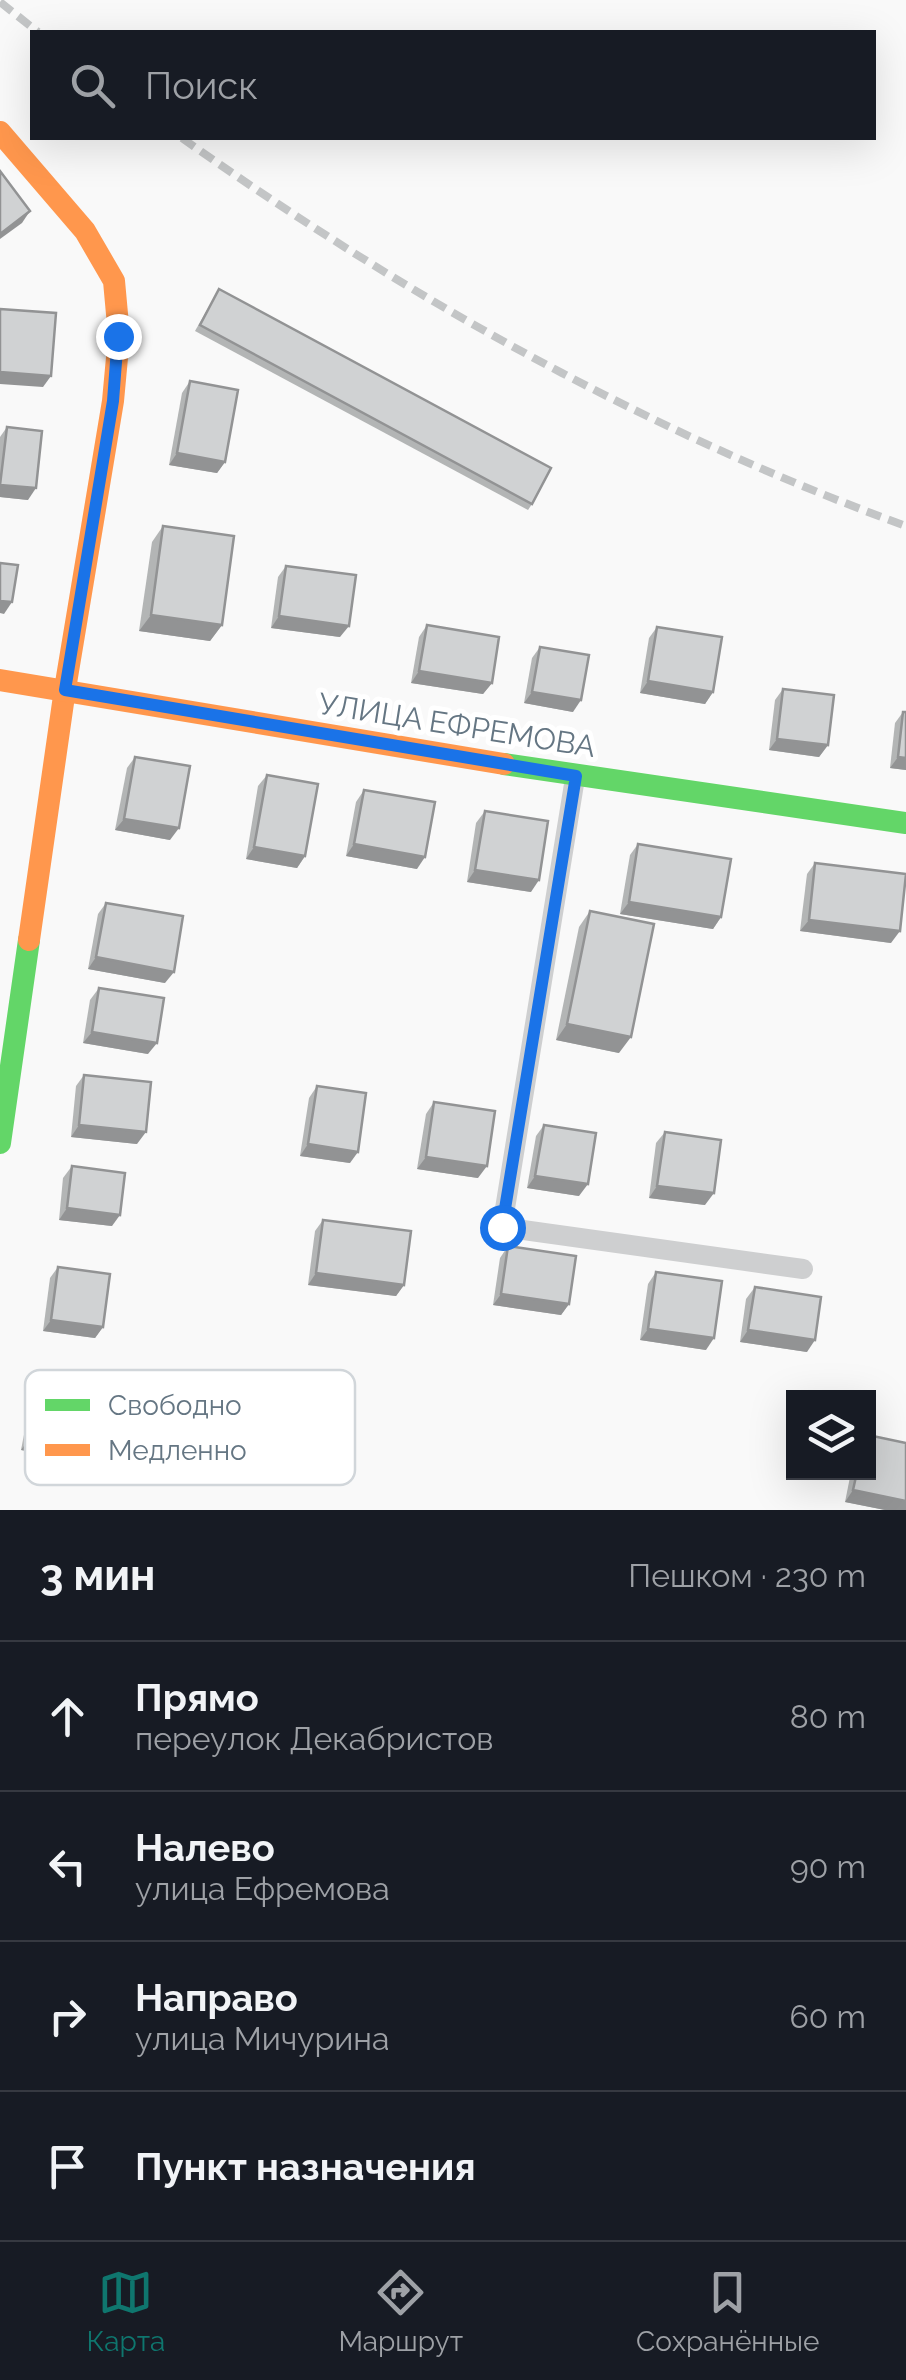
<!DOCTYPE html>
<html lang="ru">
<head>
<meta charset="utf-8">
<style>
	:root { --surface:#171b24; --page:#20242c; --text:#f1f3f6; --muted:#9ea1a6; --line:#363941; --accent:#0f766e }
	body { margin:0; font-family:Raleway,sans-serif; background:var(--page); color:var(--text) }
	.controls { position:absolute; right:30px; bottom:30px; display:grid; overflow:hidden; border-radius:0px; box-shadow:0 10px 40px #0002 }
	.controls button { width:90px; height:90px; display:grid; place-items:center; padding:0; border:0; border-bottom:2px solid var(--line); background:var(--surface); color:var(--text); font:50px sans-serif }
	.stop { position:absolute; width:30px; height:30px; margin:-22px; border:8px solid #1a73e8; border-radius:50%; background:#fff }
	.stop.end { background:#1a73e8; border-color:#fff; box-shadow:0 2px 10px #0008 }
	.list { margin:0; padding:0; list-style:none }
	h2 { display:flex; justify-content:space-between; align-items:center; height:130px; margin:0; padding:0 40px; font-size:42px }
	h2 small { font-size:32px; font-weight:400; color:var(--muted) }
	.list li { display:grid; grid-template-columns:65px 1fr auto; gap:30px; align-items:center; box-sizing:border-box; height:150px; padding:0 40px; border-top:2px solid var(--line) }
	.list b { display:block; font-size:38px; white-space:nowrap }
	.list p { margin:0; font-size:32px; white-space:nowrap; color:var(--muted) }
	.list em { font-size:32px; font-style:normal; color:var(--muted) }
	.icon { flex:none; width:55px; height:55px; fill:none; stroke:currentColor; stroke-width:2; stroke-linecap:round; stroke-linejoin:round }
	.map { position:relative; flex:none; width:906px; height:1510px; overflow:hidden }
	.search { position:absolute; background:var(--surface); box-shadow:0 10px 40px #0002; left:30px; right:30px; top:30px; height:110px; display:flex; align-items:center; gap:25px; box-sizing:border-box; padding:0 35px; border-radius:0px; color:var(--muted); font-size:38px }
	.sheet { height:730px; background:var(--surface) }
	nav { display:flex; justify-content:space-around; align-items:center; box-sizing:border-box; height:140px; border-top:2px solid var(--line); background:var(--surface); font-size:28px; color:var(--muted) }
	nav a { display:grid; justify-items:center; gap:5px }
	nav .on { color:var(--accent) }
	.map>svg:first-child { display:block }
</style>
</head>
<body>
<div class="map">
<svg width="906" height="1510" viewBox="0 0 906 1510">
	<rect width="100%" height="100%" fill="#f9f9f9"/>
	<g fill="none" stroke-linecap="round" stroke-linejoin="round">
		<path stroke="#cecfd0" stroke-width="20" d="M575 778 502 1227 803 1269"/>
		<g stroke="#63d668" stroke-width="22">
			<path d="M504 764 906 823"/>
			<path d="M0 1143 29 940"/>
		</g>
		<g stroke="#ff974d" stroke-width="22">
			<path d="M0 132 85 231 114 281 119 336 113 401 65 689 29 940"/>
			<path d="M0 680 504 764"/>
		</g>
		<g stroke="#c3c5c6" stroke-width="8" stroke-dasharray="15 8" stroke-linecap="butt">
			<path d="M0 2 38 32"/>
			<path d="M182 138C406 297 647 432 906 526"/>
		</g>
	</g>
	<g fill="#b3b5b5">
		<path d="M219 289 532 504 528 510 195 331Z"/>
		<path d="M190 381 225 462 217 473 169 465 182 393Z"/>
		<path d="M7 427 28 500 0 497V437Z"/>
		<path d="M163 526 222 625 210 641 139 631 152 542Z"/>
		<path d="M286 566 340 637 271 628 278 577Z"/>
		<path d="M427 625 492 683 483 694 411 683 419 637Z"/>
		<path d="M657 627 713 692 705 704 640 693 649 638Z"/>
		<path d="M540 647 573 712 524 703 532 658Z"/>
		<path d="M783 689 828 745 819 757 769 750 775 700Z"/>
		<path d="M903 712 906 770 890 768 895 723Z"/>
		<path d="M135 757 170 840 115 830 127 768Z"/>
		<path d="M267 775 305 856 297 868 246 859 258 786Z"/>
		<path d="M364 790 417 869 346 856 356 802Z"/>
		<path d="M485 811 531 892 467 882 476 823Z"/>
		<path d="M638 844 721 917 713 929 620 914 630 855Z"/>
		<path d="M815 863 891 943 800 931 807 874Z"/>
		<path d="M106 903 165 983 88 969 98 914Z"/>
		<path d="M590 911 619 1053 556 1040 579 927Z"/>
		<path d="M99 988 148 1054 83 1043 90 1000Z"/>
		<path d="M84 1075 137 1144 71 1137 76 1086Z"/>
		<path d="M317 1086 350 1163 300 1156 309 1098Z"/>
		<path d="M434 1102 478 1178 417 1169 426 1114Z"/>
		<path d="M544 1125 579 1196 527 1188 536 1136Z"/>
		<path d="M665 1132 705 1205 649 1198 656 1143Z"/>
		<path d="M72 1166 112 1226 59 1220 63 1178Z"/>
		<path d="M323 1220 404 1285 396 1296 308 1285 315 1231Z"/>
		<path d="M508 1246 569 1304 561 1315 493 1305 500 1258Z"/>
		<path d="M58 1267 103 1327 95 1338 43 1331 50 1278Z"/>
		<path d="M656 1272 706 1350 640 1340 648 1284Z"/>
		<path d="M755 1287 807 1352 740 1342 746 1299Z"/>
		<path d="M38 1392 81 1448 73 1459 21 1450 30 1404Z"/>
		<path d="M851 1472H868L906 1510H885L845 1502Z"/>
	</g>
	<g fill="#929394">
		<path d="M30 211 22 223 0 239V234Z"/>
		<path d="M0 372 51 376 43 387 0 384Z"/>
		<path d="M177 453 225 462 217 473 169 465Z"/>
		<path d="M0 485 36 488 28 500 0 497Z"/>
		<path d="M0 601 12 602 4 614 0 613Z"/>
		<path d="M151 615 222 625 210 641 139 631Z"/>
		<path d="M279 616 349 626 340 637 271 628Z"/>
		<path d="M419 671 492 683 483 694 411 683Z"/>
		<path d="M648 681 713 692 705 704 640 693Z"/>
		<path d="M532 692 581 700 573 712 524 703Z"/>
		<path d="M777 739 828 745 819 757 769 750Z"/>
		<path d="M898 757 906 758V770L890 768Z"/>
		<path d="M124 819 179 828 170 840 115 830Z"/>
		<path d="M354 844 425 857 417 869 346 856Z"/>
		<path d="M254 847 305 856 297 868 246 859Z"/>
		<path d="M475 870 539 880 531 892 467 882Z"/>
		<path d="M629 902 721 917 713 929 620 914Z"/>
		<path d="M809 920 900 931 891 943 800 931Z"/>
		<path d="M96 957 174 972 165 983 88 969Z"/>
		<path d="M567 1024 631 1037 619 1053 556 1040Z"/>
		<path d="M92 1032 157 1043 148 1054 83 1043Z"/>
		<path d="M79 1125 146 1132 137 1144 71 1137Z"/>
		<path d="M308 1144 358 1152 350 1163 300 1156Z"/>
		<path d="M426 1157 487 1166 478 1178 417 1169Z"/>
		<path d="M535 1176 588 1184 579 1196 527 1188Z"/>
		<path d="M657 1186 714 1193 705 1205 649 1198Z"/>
		<path d="M67 1208 120 1215 112 1226 59 1220Z"/>
		<path d="M316 1273 404 1285 396 1296 308 1285Z"/>
		<path d="M501 1294 569 1304 561 1315 493 1305Z"/>
		<path d="M51 1320 103 1327 95 1338 43 1331Z"/>
		<path d="M648 1329 714 1338 706 1350 640 1340Z"/>
		<path d="M748 1330 815 1340 807 1352 740 1342Z"/>
		<path d="M29 1439 81 1448 73 1459 21 1450Z"/>
		<path d="M853 1490 906 1501V1510H885L845 1502Z"/>
	</g>
	<g fill="#d0d2d3" stroke="#929394" stroke-width="2.5">
		<path d="M0 171 30 211 0 234Z"/>
		<path d="M219 289 551 468 532 504 200 325Z"/>
		<path d="M0 309 56 313 51 376 0 372Z"/>
		<path d="M190 381 238 390 225 462 177 453Z"/>
		<path d="M7 427 42 431 36 488 0 485Z"/>
		<path d="M163 526 234 536 222 625 151 615Z"/>
		<path d="M0 563 18 565 12 602 0 601Z"/>
		<path d="M286 566 356 575 349 626 279 616Z"/>
		<path d="M427 625 499 637 492 683 419 671Z"/>
		<path d="M657 627 722 637 713 692 648 681Z"/>
		<path d="M540 647 589 655 581 700 532 692Z"/>
		<path d="M783 689 834 695 828 745 777 739Z"/>
		<path d="M903 712H906V758L898 757Z"/>
		<path d="M135 757 190 766 179 828 124 819Z"/>
		<path d="M267 775 318 784 305 856 254 847Z"/>
		<path d="M364 790 435 802 425 857 354 844Z"/>
		<path d="M485 811 548 821 539 880 475 870Z"/>
		<path d="M638 844 731 859 721 917 629 902Z"/>
		<path d="M815 863 906 874 900 931 809 920Z"/>
		<path d="M106 903 183 916 174 972 96 957Z"/>
		<path d="M590 911 654 924 631 1037 567 1024Z"/>
		<path d="M99 988 164 998 157 1043 92 1032Z"/>
		<path d="M84 1075 151 1082 146 1132 79 1125Z"/>
		<path d="M317 1086 366 1093 358 1152 308 1144Z"/>
		<path d="M434 1102 495 1111 487 1166 426 1157Z"/>
		<path d="M544 1125 596 1133 588 1184 535 1176Z"/>
		<path d="M665 1132 721 1140 714 1193 657 1186Z"/>
		<path d="M72 1166 125 1173 120 1215 67 1208Z"/>
		<path d="M323 1220 411 1231 404 1285 316 1273Z"/>
		<path d="M508 1246 576 1256 569 1304 501 1294Z"/>
		<path d="M58 1267 110 1274 103 1327 51 1320Z"/>
		<path d="M656 1272 722 1281 714 1338 648 1329Z"/>
		<path d="M755 1287 821 1297 815 1340 748 1330Z"/>
		<path d="M868 1435 906 1443V1501L853 1490 857 1472H868Z"/>
	</g>
	<g fill="none" stroke-linecap="round" stroke-linejoin="round">
		<path stroke="#1a73e8" stroke-width="12" d="M118 336 113 401 65 690 576 776 502 1227"/>
	</g>
	<g text-anchor="middle" dominant-baseline="central" stroke-width="10" stroke-linejoin="round" paint-order="stroke">
		<g font-size="30" fill="#657683" stroke="#fff">
			<text transform="translate(457 725) rotate(9)">УЛИЦА ЕФРЕМОВА</text>
		</g>
	</g>
	<rect x="25" y="1370" width="330" height="115" rx="15" fill="#fff" stroke="#d1d6da" stroke-width="2.5"/>
	<rect x="45" y="1399" width="45" height="12" fill="#63d668"/>
	<rect x="45" y="1444" width="45" height="12" fill="#ff974d"/>
	<g font-size="28" fill="#657683">
		<text x="108" y="1415">Свободно</text>
		<text x="108" y="1460">Медленно</text>
	</g>
</svg>
<div class="controls">
<button><svg class="icon" aria-label="layers" viewBox="0 0 24 24"><path d="M12 4l9 5-9 5-9-5zM3 14l9 5 9-5"/></svg></button>
</div>
<div class="stop" style="left:502px;top:1227px"></div>
<div class="stop end" style="left:118px;top:336px"></div>
<div class="search"><svg class="icon" aria-label="search" viewBox="0 0 24 24"><circle cx="10" cy="10" r="6"/><path d="M15 15l6 6"/></svg>Поиск</div>
</div>
<section class="sheet">
<h2>3 мин<small>Пешком · 230 m</small></h2>
<ul class="list">
<li><svg class="icon" aria-label="ahead" viewBox="0 0 24 24"><path d="M12 20V5M6 11l6-6 6 6"/></svg><div><b>Прямо</b><p>переулок Декабристов</p></div><em>80 m</em></li>
<li><svg class="icon" aria-label="left" viewBox="0 0 24 24"><path d="M17 20v-9H6M10 6l-5 5 5 5"/></svg><div><b>Налево</b><p>улица Ефремова</p></div><em>90 m</em></li>
<li><svg class="icon" aria-label="right" viewBox="0 0 24 24"><path d="M7 20v-9h11M14 6l5 5-5 5"/></svg><div><b>Направо</b><p>улица Мичурина</p></div><em>60 m</em></li>
<li><svg class="icon" aria-label="arrive" viewBox="0 0 24 24"><path d="M6 21V4h12l-3 4 3 4H6"/></svg><div><b>Пункт назначения</b></div></li>
</ul>
</section>
<nav>
<a class="on"><svg class="icon" aria-label="map" viewBox="0 0 24 24"><path d="M3 6l6-2 6 2 6-2v14l-6 2-6-2-6 2zM9 4v14M15 6v14"/></svg>Карта</a>
<a><svg class="icon" aria-label="directions" viewBox="0 0 24 24"><path d="M12 3l9 9-9 9-9-9zM9 14v-3h6M13 9l2 2-2 2"/></svg>Маршрут</a>
<a><svg class="icon" aria-label="saved" viewBox="0 0 24 24"><path d="M7 4h10v16l-5-4-5 4z"/></svg>Сохранённые</a>
</nav>
</body>
</html>
